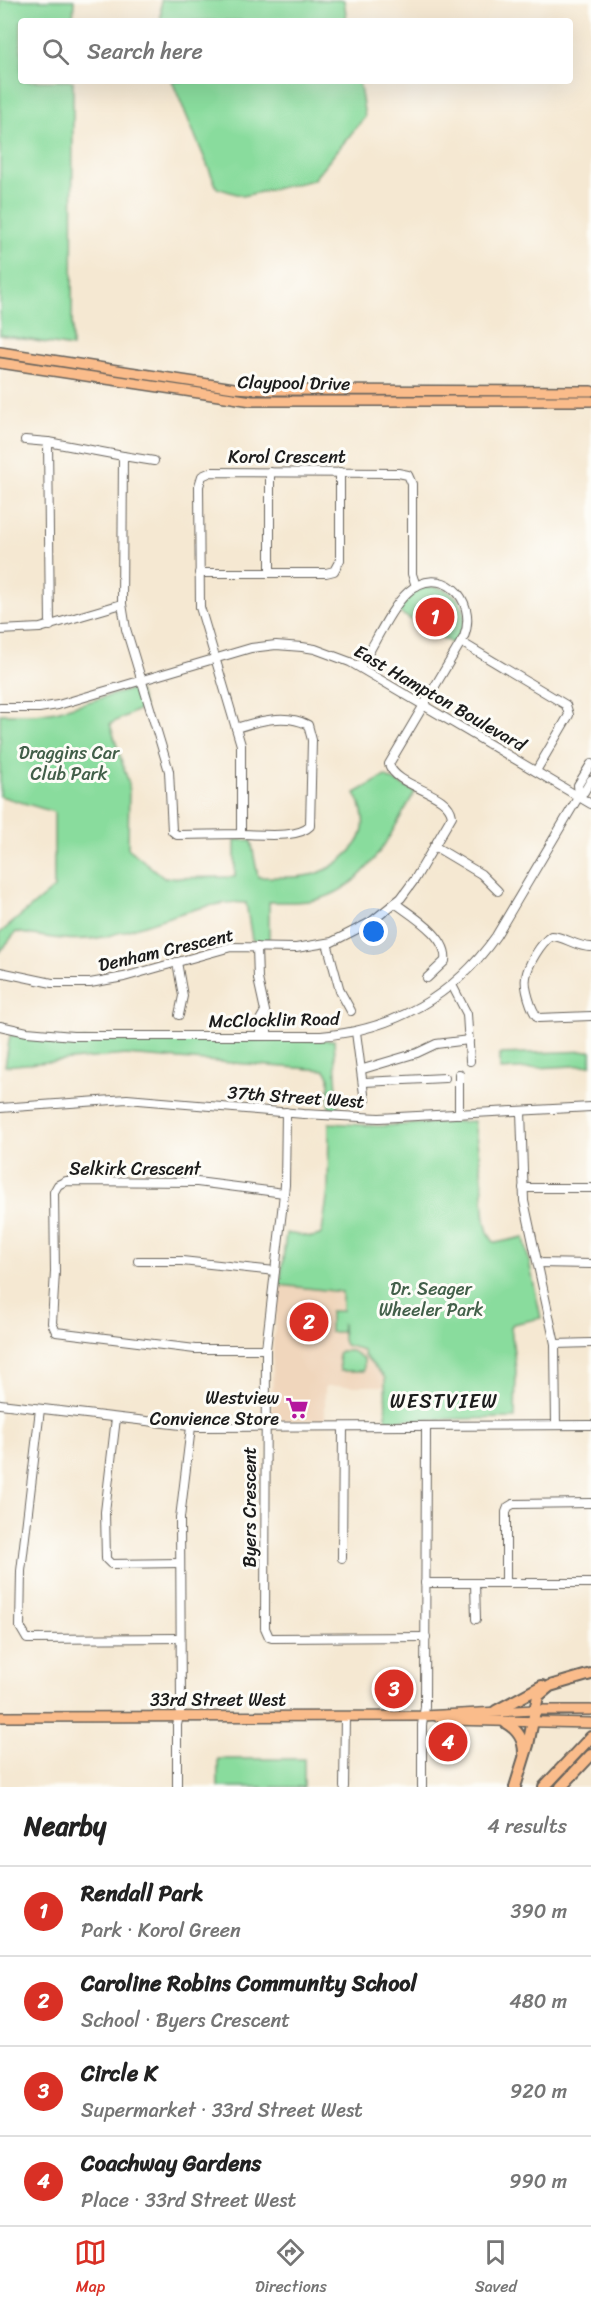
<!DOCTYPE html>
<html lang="en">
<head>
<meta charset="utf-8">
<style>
	:root { --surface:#fff; --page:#f6f6f6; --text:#222; --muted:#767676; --line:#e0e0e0; --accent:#d93025 }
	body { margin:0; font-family:Sriracha,sans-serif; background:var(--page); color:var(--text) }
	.you { position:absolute; left:374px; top:932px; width:21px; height:21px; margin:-15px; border:4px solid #fff; border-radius:50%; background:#1a73e8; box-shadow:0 0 0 9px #1a73e833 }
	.badge { display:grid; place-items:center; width:39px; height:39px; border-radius:50%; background:var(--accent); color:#fff; font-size:20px; font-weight:700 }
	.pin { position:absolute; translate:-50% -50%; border:3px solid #fff; box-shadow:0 2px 6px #0006 }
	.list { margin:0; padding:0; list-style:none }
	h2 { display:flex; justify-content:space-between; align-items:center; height:78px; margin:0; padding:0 24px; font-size:26px }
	h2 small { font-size:20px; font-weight:400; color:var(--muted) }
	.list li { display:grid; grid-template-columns:39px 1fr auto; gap:18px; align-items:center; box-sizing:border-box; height:90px; padding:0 24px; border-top:2px solid var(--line) }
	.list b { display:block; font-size:22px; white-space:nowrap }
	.list p { margin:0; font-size:20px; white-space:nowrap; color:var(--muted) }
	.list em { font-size:20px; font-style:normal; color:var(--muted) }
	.icon { flex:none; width:33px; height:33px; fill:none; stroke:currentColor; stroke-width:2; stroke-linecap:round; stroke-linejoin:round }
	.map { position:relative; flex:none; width:591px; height:1787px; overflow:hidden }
	.search { position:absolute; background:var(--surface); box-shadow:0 6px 24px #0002; left:18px; right:18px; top:18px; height:66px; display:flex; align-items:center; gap:15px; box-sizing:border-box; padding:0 21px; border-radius:6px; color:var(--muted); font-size:22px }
	.sheet { height:438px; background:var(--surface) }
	nav { display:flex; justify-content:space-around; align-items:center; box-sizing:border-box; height:84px; border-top:2px solid var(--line); background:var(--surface); font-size:16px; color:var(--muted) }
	nav a { display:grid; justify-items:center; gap:3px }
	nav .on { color:var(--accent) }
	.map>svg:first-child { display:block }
</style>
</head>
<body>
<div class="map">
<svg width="591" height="1787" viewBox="0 0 591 1787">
	<rect width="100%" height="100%" fill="#fdfcf7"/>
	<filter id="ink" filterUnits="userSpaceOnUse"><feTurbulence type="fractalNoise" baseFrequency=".0167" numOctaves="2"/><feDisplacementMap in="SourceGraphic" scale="12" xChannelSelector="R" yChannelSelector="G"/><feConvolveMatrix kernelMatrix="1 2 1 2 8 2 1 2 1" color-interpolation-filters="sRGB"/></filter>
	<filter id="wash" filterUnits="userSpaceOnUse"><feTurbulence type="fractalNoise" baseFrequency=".008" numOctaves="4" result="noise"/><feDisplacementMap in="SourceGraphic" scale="24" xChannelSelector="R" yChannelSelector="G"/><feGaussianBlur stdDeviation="1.35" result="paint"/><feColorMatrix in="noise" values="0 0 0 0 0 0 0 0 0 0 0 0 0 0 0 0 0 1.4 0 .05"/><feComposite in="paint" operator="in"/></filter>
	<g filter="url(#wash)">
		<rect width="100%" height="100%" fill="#f5e8d2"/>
		<path fill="#f0d6bc" d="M280 1285 342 1292 344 1343 347 1346 363 1350 364 1355 385 1378 386 1386H325V1420L274 1419 272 1416 273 1343Z"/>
		<g fill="#89dc9d" stroke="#527c5c" stroke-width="1.5">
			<path d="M0 0H74L73 21H21V81H73L72 347 0 335Z"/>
			<path d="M161 0H344L347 21H161Z"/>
			<path d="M172 81H359L365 117 313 180 243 196 217 188Z"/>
			<path d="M0 356 244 393 591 394V397L250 396 0 358Z"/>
			<path d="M424 587C445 585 468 598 464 623 462 631 457 638 453 644L398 612 411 593Z"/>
			<path d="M133 689 139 692 144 707 110 724 129 784 128 848 164 878 235 877V840H251L258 877C278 877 299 879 318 873 333 868 358 849 362 833 366 820 361 804 355 793L385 776 415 792C390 834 368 888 315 900 300 903 284 902 269 902V944L252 940 246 903C209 898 142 929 103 937 74 943 45 937 16 932L0 952V933L54 888V812L0 796V714H36L56 711Z"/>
			<path d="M10 1035 72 1040H334L338 1109 329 1108V1076L325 1070 125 1055 5 1066Z"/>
			<path d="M591 1051V1065L500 1070V1054Z"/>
			<path d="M474 1121C476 1139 480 1158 482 1177 484 1192 481 1235 496 1243L524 1237 541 1318 513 1324 511 1327 516 1370 515 1418 386 1420 385 1378 364 1355 363 1350 345 1345 343 1340 342 1323 341 1332H330V1311H342V1292L280 1285 286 1233 312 1237 320 1235 322 1232 328 1192 329 1123 379 1126Z"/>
			<path d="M340 1351H352L364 1359V1371H340L338 1354Z"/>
			<rect x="218" y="1759" width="86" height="28"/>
		</g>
	</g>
	<g filter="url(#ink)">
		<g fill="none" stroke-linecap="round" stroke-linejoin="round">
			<g stroke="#68635c" stroke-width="10">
				<g id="minor">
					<path d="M25 440 48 442"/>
					<path d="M123 456 154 461"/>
					<path d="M270 472V572"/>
					<path d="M199 573H326L334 571 340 560V472"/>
					<path d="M50 626 48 442 123 456 122 604 126 629 169 771 172 831 177 835 241 834V745L200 607 199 486 202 476 211 472 398 473 408 475 412 484V574L416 586"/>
					<path d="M0 630 40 628 122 604"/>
					<path d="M461 642 566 705 569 715 536 771"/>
					<path d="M0 708H39L58 705 251 648 276 645 302 647 315 649 350 662 591 804"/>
					<path d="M236 728C258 721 286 713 308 725L312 740 310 826C298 839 259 834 241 834"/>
					<path d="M579 796 578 785 591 764"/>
					<path d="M434 846 481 874 498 891"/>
					<path d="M395 903C411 915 449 937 445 961L427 978"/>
					<path d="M327 943 340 991 351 1011"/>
					<path d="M257 947 258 979 267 1020V1036"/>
					<path d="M591 947C575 947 565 936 551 936 541 943 528 964 526 977 524 987 531 1010 538 1018L591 1016"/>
					<path d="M177 962 183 996 179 1015"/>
					<path d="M0 972 52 983H90L124 977 231 947 296 948 332 942 371 922 401 898 415 879 452 816C449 791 396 788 389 764L464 637C479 597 439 563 408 592 390 608 374 646 360 667"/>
					<path d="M452 985 467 1014 470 1061"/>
					<path d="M0 1026 27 1032 73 1036H321C394 1030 454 996 496 936L579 796 584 792 591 780"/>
					<path d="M356 1032 365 1102"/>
					<path d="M260 1036V1020L264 1013"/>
					<path d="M363 1069 417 1053 436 1044 469 1040"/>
					<path d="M459 1074V1114"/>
					<path d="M364 1082 445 1078"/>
					<path d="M0 1108 127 1099 304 1114 379 1118 591 1107"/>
					<path d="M521 1111 524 1201 555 1344 556 1425"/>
					<path d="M286 1112 285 1185 266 1349 265 1628 269 1637 272 1638 426 1637"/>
					<path d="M523 1188H591"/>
					<path d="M138 1261H182L275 1271"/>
					<path d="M538 1263 591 1264"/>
					<path d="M555 1344 591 1343"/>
					<path d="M266 1349H195L56 1332 52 1323 55 1272 54 1192 58 1185 66 1181 197 1182 284 1193"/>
					<path d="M0 1404 198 1427 591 1425"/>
					<path d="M40 1409 21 1571 20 1627 27 1639 180 1638"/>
					<path d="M116 1418 105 1512 106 1559 111 1564 180 1563"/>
					<path d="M342 1558 343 1427"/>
					<path d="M425 1583H591"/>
					<path d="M475 1583 476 1619"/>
					<path d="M506 1583V1512L508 1507 513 1504 591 1503"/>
					<path d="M177 1787V1725L181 1707 180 1518 191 1427"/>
					<path d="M344 1787 345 1716"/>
					<path d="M422 1787V1725L425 1707 426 1427"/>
				</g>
			</g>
			<g stroke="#68635c" stroke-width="12">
				<g id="major">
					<path d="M0 352 234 388 267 390 591 391"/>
					<path d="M0 363 252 401H591"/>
					<path d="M436 1716 448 1720 591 1723"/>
					<path d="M0 1717 423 1716 534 1710H591"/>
				</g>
			</g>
			<g stroke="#68635c" stroke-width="14">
				<g id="highway">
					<path d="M496 1711 542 1686"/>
					<path d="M506 1723C518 1730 524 1739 524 1753"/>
					<path d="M515 1787 528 1745 538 1696 550 1686 591 1674"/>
					<path d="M544 1787 591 1737"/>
					<path d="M561 1787 591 1755"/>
				</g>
			</g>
			<use href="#minor" stroke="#fff" stroke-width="8"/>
			<use href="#major" stroke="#fabc8b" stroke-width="9"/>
			<use href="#highway" stroke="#fabc8b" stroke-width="10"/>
		</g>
	</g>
	<defs>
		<g id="supermarket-bare" transform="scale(1.8)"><path d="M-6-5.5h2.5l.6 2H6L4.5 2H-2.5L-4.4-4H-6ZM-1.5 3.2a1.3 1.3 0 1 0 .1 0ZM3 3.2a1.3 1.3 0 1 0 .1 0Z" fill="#b5179e" stroke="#fdfcf7" stroke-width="2.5" paint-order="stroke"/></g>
	</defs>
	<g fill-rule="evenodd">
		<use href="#supermarket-bare" x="297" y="1408"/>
	</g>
	<g text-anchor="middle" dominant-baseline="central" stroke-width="6" stroke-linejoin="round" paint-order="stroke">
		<g font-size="18" fill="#1c1c1c" stroke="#fdfcf7">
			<text transform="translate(294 383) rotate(1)">Claypool Drive</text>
			<text x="287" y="457">Korol Crescent</text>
			<text transform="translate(440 698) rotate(30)">East Hampton Boulevard</text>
			<text transform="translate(166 950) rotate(-13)">Denham Crescent</text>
			<text transform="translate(274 1020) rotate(-1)">McClocklin Road</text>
			<text transform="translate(296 1097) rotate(4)">37th Street West</text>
			<text x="135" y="1169">Selkirk Crescent</text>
			<text transform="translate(250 1507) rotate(-90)">Byers Crescent</text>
			<text x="218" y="1700">33rd Street West</text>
		</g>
		<g font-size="18" fill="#425f49" stroke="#fdfcf7">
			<text x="69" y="753">Draggins Car<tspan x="69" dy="21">Club Park</tspan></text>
			<text x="431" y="1289">Dr. Seager<tspan x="431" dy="21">Wheeler Park</tspan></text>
		</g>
		<g font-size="18" fill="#1c1c1c" stroke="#fdfcf7" text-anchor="end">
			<text x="279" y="1398">Westview<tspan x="279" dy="21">Convience Store</tspan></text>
		</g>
		<g font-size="20" letter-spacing="1.5" fill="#1c1c1c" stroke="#fdfcf7">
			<text x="444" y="1401">WESTVIEW</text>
		</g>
	</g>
</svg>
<div class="you"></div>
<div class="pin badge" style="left:435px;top:617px">1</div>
<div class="pin badge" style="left:309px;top:1322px">2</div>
<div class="pin badge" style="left:394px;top:1689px">3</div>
<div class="pin badge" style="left:448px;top:1742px">4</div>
<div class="search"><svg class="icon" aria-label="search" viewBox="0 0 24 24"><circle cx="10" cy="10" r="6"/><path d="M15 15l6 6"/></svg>Search here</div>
</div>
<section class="sheet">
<h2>Nearby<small>4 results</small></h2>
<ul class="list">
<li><span class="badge">1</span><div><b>Rendall Park</b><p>Park · Korol Green</p></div><em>390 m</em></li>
<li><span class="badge">2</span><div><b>Caroline Robins Community School</b><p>School · Byers Crescent</p></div><em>480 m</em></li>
<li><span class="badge">3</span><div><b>Circle K</b><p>Supermarket · 33rd Street West</p></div><em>920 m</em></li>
<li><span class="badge">4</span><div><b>Coachway Gardens</b><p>Place · 33rd Street West</p></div><em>990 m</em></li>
</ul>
</section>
<nav>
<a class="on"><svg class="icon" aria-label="map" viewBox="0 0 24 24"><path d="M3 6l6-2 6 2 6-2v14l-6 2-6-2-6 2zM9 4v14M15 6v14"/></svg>Map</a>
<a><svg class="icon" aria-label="directions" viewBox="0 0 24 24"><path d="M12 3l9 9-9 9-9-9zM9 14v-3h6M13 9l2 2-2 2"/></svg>Directions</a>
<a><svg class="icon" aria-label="saved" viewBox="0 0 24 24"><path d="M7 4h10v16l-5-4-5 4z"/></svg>Saved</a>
</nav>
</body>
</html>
